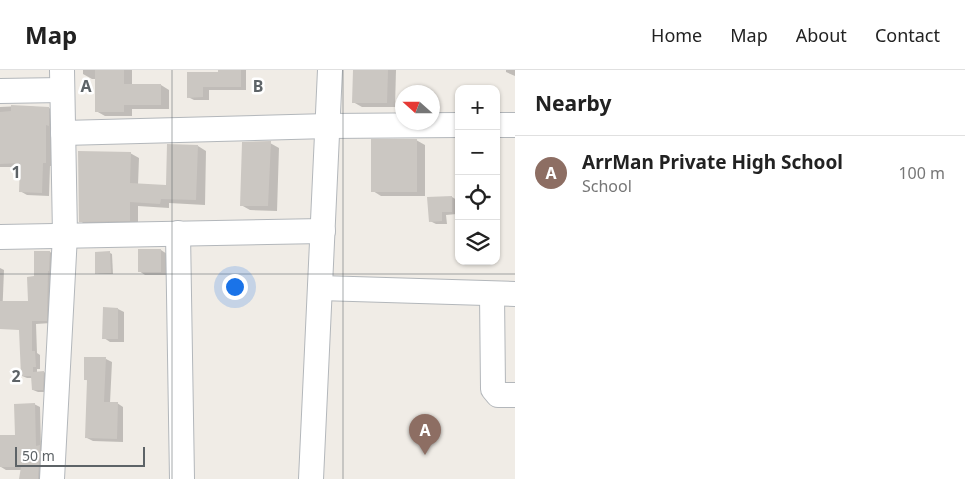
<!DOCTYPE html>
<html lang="en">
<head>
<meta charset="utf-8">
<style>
	:root { --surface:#fff; --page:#f2f2f2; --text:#222; --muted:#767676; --line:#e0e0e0; --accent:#d93025 }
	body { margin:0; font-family:"Noto Sans",sans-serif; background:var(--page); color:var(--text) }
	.controls { position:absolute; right:15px; top:15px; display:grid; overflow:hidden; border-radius:10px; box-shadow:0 1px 4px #0004 }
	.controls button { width:45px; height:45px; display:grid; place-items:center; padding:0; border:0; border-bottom:1px solid var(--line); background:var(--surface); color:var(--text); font:25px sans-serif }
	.compass { position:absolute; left:395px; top:15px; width:45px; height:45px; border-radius:50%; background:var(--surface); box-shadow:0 1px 4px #0004; rotate:291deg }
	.scale { position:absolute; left:15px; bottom:12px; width:130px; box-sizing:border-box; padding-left:5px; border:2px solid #5d6367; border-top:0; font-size:14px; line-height:18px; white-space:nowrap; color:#5d6367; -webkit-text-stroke:4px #fff; paint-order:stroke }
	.you { position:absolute; left:234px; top:216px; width:18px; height:18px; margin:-12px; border:4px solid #fff; border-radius:50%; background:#1a73e8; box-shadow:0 0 0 8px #1a73e833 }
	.badge { display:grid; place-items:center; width:32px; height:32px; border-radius:50%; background:var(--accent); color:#fff; font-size:16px; font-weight:700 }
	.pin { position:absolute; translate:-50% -41px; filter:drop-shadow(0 1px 2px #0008) }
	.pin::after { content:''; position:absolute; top:26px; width:18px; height:15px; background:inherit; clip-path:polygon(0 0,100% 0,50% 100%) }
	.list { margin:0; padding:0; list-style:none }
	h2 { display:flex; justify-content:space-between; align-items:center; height:65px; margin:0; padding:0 20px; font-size:21px }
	h2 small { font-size:16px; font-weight:400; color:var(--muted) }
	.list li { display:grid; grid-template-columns:32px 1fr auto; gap:15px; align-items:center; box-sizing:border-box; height:75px; padding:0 20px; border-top:1px solid var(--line) }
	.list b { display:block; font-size:19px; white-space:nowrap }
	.list p { margin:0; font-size:16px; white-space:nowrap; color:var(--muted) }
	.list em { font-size:16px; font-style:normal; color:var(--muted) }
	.icon { flex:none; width:28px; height:28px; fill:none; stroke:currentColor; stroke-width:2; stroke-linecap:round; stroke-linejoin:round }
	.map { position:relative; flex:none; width:515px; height:409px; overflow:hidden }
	header { display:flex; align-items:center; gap:30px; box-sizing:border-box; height:70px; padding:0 25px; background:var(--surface); border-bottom:1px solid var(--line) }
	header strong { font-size:24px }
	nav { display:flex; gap:28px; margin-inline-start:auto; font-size:18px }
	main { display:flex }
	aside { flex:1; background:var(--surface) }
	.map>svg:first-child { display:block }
</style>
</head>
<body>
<header>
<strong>Map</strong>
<nav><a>Home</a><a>Map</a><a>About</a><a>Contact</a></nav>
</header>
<main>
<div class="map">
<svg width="515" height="409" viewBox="0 0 515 409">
	<rect width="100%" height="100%" fill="#f0ece6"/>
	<g fill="#0003">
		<path d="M83 0H132V15H161L169 20V39H132V46H105L96 41 97 9H92L83 4Z"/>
		<path d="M220 0H246V20H209V30H194L188 27 220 3Z"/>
		<path d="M354 0H396L395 37H362L353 32Z"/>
		<path d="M506 0H515V6L506 2Z"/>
		<path d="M22 36 49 38 56 42 53 96H50L49 126 27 125 20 121 21 97H0V37Z"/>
		<path d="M416 70 425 75V126H381L373 121Z"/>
		<path d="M270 73 279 78 277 141 250 140 241 135Z"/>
		<path d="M198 76 206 81 205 135 169 133V138L138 136V155L88 156 80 151 130 83 139 88 138 115 167 116Z"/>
		<path d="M452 127 457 130V144L446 145 447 154H436L430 151Z"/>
		<path d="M161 180 167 184V205H145L139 201Z"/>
		<path d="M35 182H50L55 185 51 253 36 254 37 283 40 285V299H37V303L44 302 48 305 47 322H38L33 320V308H27L22 306 30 232 35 207Z"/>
		<path d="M110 183 112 184 113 204H99L97 203Z"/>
		<path d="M0 198 4 200 2 250H0Z"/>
		<path d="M104 239H118L124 242V272H110L104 268Z"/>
		<path d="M106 289 112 292 110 333H117L123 337V372L93 371 87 368 88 311 85 309Z"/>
		<path d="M34 334 40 337 41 377 45 380 44 409H21L22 400H6L1 397 0 375 16 366Z"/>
	</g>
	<g fill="#cbc7c2">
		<path d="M95 0H124V14H161V35H124V42H95Z"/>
		<path d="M218 0H241V17H203V27L187 28V2H218Z"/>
		<path d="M353 0H388L387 33H352Z"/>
		<path d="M11 35 49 37V56L46 55V93H43L42 123 19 122 20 93 0 94V42L11 41Z"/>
		<rect x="371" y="69" width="46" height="53"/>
		<path d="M271 71 268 136H240L242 72Z"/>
		<path d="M167 74 198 75 196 130 161 129 160 134 130 132V151L79 152 78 81 131 82 130 113 166 115Z"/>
		<path d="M452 126V142H442V151L429 152 427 127Z"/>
		<rect x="138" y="179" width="23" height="23"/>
		<path d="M34 181H50L49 201H48L47 251H32V281H35L36 297H33V302L44 301 43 320H32L31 306H21L19 260 0 259V231H28L27 207 34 206Z"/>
		<path d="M110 181 111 203 95 204V182Z"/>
		<path d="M103 237 118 238V269H102Z"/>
		<path d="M84 287H106L104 332H118L117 369 85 368 87 310H84Z"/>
		<path d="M35 333 36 376 40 375 38 409H19L21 397H0V365H15L14 334Z"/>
	</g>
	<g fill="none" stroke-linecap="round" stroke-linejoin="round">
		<g stroke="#b3b7bb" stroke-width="26">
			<g id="minor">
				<path d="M0 21 62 20"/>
				<path d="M496 55H515"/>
				<path d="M63 63 328 56 459 55"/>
				<path d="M178 163 182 409"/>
				<path d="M0 167 323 161"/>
				<path d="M320 218 515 224"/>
				<path d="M492 224 493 319 498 325H515"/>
				<path d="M52 409 65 165 62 0"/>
				<path d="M311 409 330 0"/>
			</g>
		</g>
		<use href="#minor" stroke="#fff" stroke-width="24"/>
	</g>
	<path fill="none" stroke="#5d6367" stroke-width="1" stroke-opacity="0.55" d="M172 0V409M343 0V409M0 204H515"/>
	<g font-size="16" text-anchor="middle" font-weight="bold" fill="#5d6367" stroke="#fff" stroke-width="5" stroke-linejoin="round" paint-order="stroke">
		<text x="86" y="22">A</text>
		<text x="258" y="22">B</text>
		<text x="16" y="108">1</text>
		<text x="16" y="312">2</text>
	</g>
</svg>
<div class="controls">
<button>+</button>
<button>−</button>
<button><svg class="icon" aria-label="locate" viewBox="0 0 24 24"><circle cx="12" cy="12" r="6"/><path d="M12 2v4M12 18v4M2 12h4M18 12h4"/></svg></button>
<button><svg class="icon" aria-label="layers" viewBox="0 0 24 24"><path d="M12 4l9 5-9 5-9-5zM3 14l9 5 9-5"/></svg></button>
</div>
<svg class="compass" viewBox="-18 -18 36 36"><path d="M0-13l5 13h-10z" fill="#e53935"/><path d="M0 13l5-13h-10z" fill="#767676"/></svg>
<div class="scale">50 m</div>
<div class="you"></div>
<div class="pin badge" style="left:425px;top:385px;background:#8d6e63">A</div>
</div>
<aside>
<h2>Nearby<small></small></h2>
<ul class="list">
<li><span class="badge" style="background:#8d6e63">A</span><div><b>ArrMan Private High School</b><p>School</p></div><em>100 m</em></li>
</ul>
</aside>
</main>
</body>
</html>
